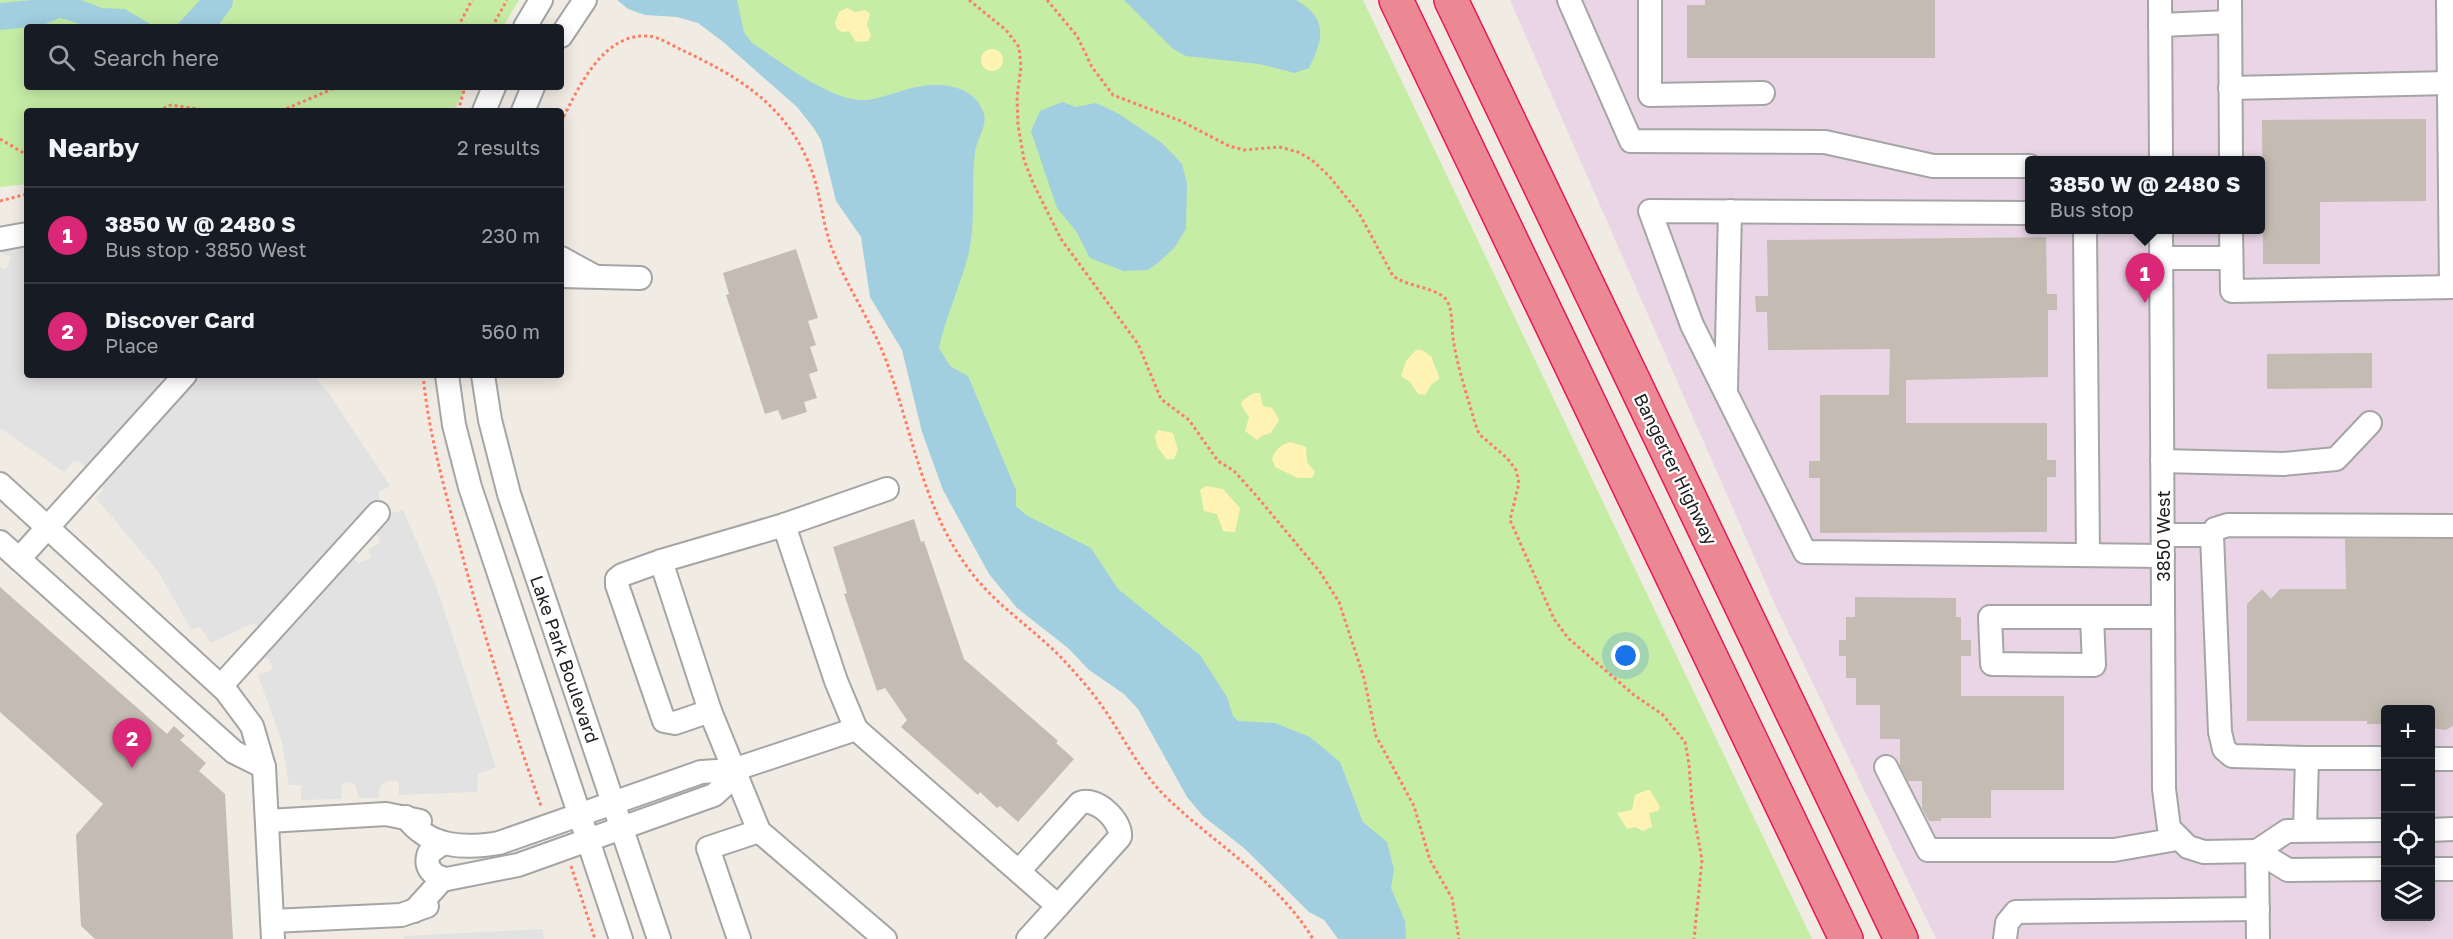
<!DOCTYPE html>
<html lang="en">
<head>
<meta charset="utf-8">
<style>
	:root { --surface:#171b24; --page:#242831; --text:#f1f3f6; --muted:#9ea1a6; --line:#363941; --accent:#db2777 }
	body { margin:0; font-family:"Golos Text",sans-serif; background:var(--page); color:var(--text) }
	.controls { position:absolute; right:18px; bottom:18px; display:grid; overflow:hidden; border-radius:6px; box-shadow:0 3px 15px #0003 }
	.controls button { width:54px; height:54px; display:grid; place-items:center; padding:0; border:0; border-bottom:2px solid var(--line); background:var(--surface); color:var(--text); font:30px sans-serif }
	.you { position:absolute; left:1626px; top:656px; width:21px; height:21px; margin:-15px; border:4px solid #fff; border-radius:50%; background:#1a73e8; box-shadow:0 0 0 9px #1a73e833 }
	.badge { display:grid; place-items:center; width:39px; height:39px; border-radius:50%; background:var(--accent); color:#fff; font-size:20px; font-weight:700 }
	.pin { position:absolute; translate:-50% -50px; filter:drop-shadow(0 2px 3px #0008) }
	.pin::after { content:''; position:absolute; top:32px; width:21px; height:18px; background:inherit; clip-path:polygon(0 0,100% 0,50% 100%) }
	.popup { position:absolute; left:2025px; top:156px; width:240px; height:78px; box-sizing:border-box; display:grid; place-content:center; border-radius:6px; background:var(--surface); filter:drop-shadow(0 2px 4px #0005); font-size:20px; white-space:nowrap; color:var(--muted) }
	.popup b { font-size:22px; color:var(--text) }
	.popup::after { content:''; position:absolute; left:50%; top:100%; margin-left:-12px; border:12px solid transparent; border-top-color:var(--surface) }
	.list { margin:0; padding:0; list-style:none }
	h2 { display:flex; justify-content:space-between; align-items:center; height:78px; margin:0; padding:0 24px; font-size:26px }
	h2 small { font-size:20px; font-weight:400; color:var(--muted) }
	.list li { display:grid; grid-template-columns:39px 1fr auto; gap:18px; align-items:center; box-sizing:border-box; height:96px; padding:0 24px; border-top:2px solid var(--line) }
	.list b { display:block; font-size:22px; white-space:nowrap }
	.list p { margin:0; font-size:20px; white-space:nowrap; color:var(--muted) }
	.list em { font-size:20px; font-style:normal; color:var(--muted) }
	.icon { flex:none; width:33px; height:33px; fill:none; stroke:currentColor; stroke-width:2; stroke-linecap:round; stroke-linejoin:round }
	.map { position:relative; flex:none; width:2453px; height:939px; overflow:hidden }
	.search { position:absolute; background:var(--surface); box-shadow:0 3px 15px #0003; left:24px; top:24px; width:540px; height:66px; display:flex; align-items:center; gap:15px; box-sizing:border-box; padding:0 21px; border-radius:6px; color:var(--muted); font-size:22px }
	.panel { position:absolute; background:var(--surface); box-shadow:0 3px 15px #0003; left:24px; top:108px; width:540px; height:270px; border-radius:6px }
	.map>svg:first-child { display:block }
</style>
</head>
<body>
<div class="map">
<svg width="2453" height="939" viewBox="0 0 2453 939">
	<rect width="100%" height="100%" fill="#f0ece4"/>
	<path fill="#e9d5e5" fill-rule="evenodd" d="M1510 0H2453V939H1936L1777 609ZM2030 160H2260V230H2030ZM2386 710H2430V916H2386Z"/>
	<g fill="#c6eda6">
		<path d="M0 0H519L503 27H27V87H467L454 110 439 111H27V184L0 187Z"/>
		<path d="M677 0H1363L1812 939H1354L1001 535 823 106Z"/>
	</g>
	<g fill="#fff3b3">
		<path d="M847 8 855 12 865 10 870 14 867 24 871 36 868 41 856 42 849 31 842 32 837 29 835 23 839 12Z"/>
		<circle cx="992" cy="60" r="11"/>
		<path d="M1416 350H1422L1432 357C1433 366 1440 373 1439 379L1431 385 1425 395 1418 394 1410 382 1401 376 1406 361Z"/>
		<path d="M1254 393H1260L1263 406 1272 408 1279 420 1271 433 1263 435 1257 440 1245 431 1249 417 1241 405 1243 400Z"/>
		<path d="M1158 430 1173 433 1178 450 1174 459H1166L1157 446 1155 436Z"/>
		<path d="M1291 442 1306 447 1307 462 1315 472 1312 478H1298L1275 467 1272 459C1275 450 1281 444 1291 442Z"/>
		<path d="M1206 486 1223 489 1240 508 1235 532 1223 531 1217 514 1204 511 1200 490Z"/>
		<path d="M1647 790H1650L1660 807 1658 811 1649 813 1652 827 1643 831 1635 827 1627 829 1617 813 1632 810 1635 795Z"/>
	</g>
	<g fill="#e2e2e2" fill-rule="evenodd">
		<path d="M27 245V375H162L160 380 164 382 172 375H314L330 395 390 486 379 492V499L389 514 403 510 436 586 496 767 478 774 477 792 399 795V783L395 780 383 783 379 790V798H359L355 784 346 782 342 785 341 799 301 800V785H289L282 742 258 675 270 671 272 667 269 659 263 657 257 625 251 624 211 643 200 627 191 629 159 573 96 498 103 490 102 483 78 461 73 462 64 472 0 428V267L6 269 11 257 0 252V250ZM373 533 378 536 380 543 368 549 371 558 359 563 355 560 356 551Z"/>
		<path d="M543 929 544 939H404V936Z"/>
	</g>
	<g fill="#a1cfe0">
		<path d="M32 0H81L102 8 125 9 155 27H91L60 18 40 26 0 30V3Z"/>
		<path d="M200 0H233L232 7 217 27H175Z"/>
		<path d="M617 0H737L744 32 752 43C780 61 826 98 861 100 882 101 910 84 936 85 955 85 974 91 982 109 990 124 977 137 975 152 971 185 976 220 969 252 961 285 946 315 939 348L950 366 968 376 1016 490V506L1026 515 1091 548 1118 589 1200 655 1227 697 1233 716 1238 721 1275 723 1310 737 1340 762 1363 822 1387 842 1394 869 1391 888 1405 921 1406 939H1338L1324 920 1309 912 1244 848 1203 816 1187 797 1138 709 1124 694 1089 670 1068 648 1017 608 989 574 943 490 922 432 902 350 870 297 861 237 836 201 821 140 813 127 797 107 722 41 698 23 677 17 645 15 628 9Z"/>
		<path d="M1124 0H1296C1328 18 1324 38 1309 68L1295 73 1259 64 1186 56 1173 49Z"/>
		<path d="M1062 102 1076 107 1096 103 1119 114 1162 143 1182 164 1187 183 1186 229 1175 247 1158 263 1148 270 1123 271 1090 258 1076 231 1057 208 1031 131 1040 111Z"/>
	</g>
	<g fill="#c4bcb3">
		<path d="M1705 0H1935V58H1687V5H1705Z"/>
		<path d="M2426 119V201L2320 202V264H2263L2262 120Z"/>
		<path d="M2046 237 2047 294H2057V310H2048V377L1906 380V423H2047V460H2056V477H2047V532L1820 533V478H1809V461H1820V395H1889L1890 349 1768 350 1767 312H1756L1755 296H1768L1767 240Z"/>
		<path d="M796 249 818 318 808 321 816 345 810 347 818 371 809 374 817 398 804 402 807 412 782 420 778 410 765 414 726 295 729 294 723 273Z"/>
		<path d="M2372 353V388L2267 389V354Z"/>
		<path d="M914 519 921 542 924 541 964 659 1058 741 1056 743 1074 759 1018 822 1000 806 997 808 980 792 978 795 901 727 907 720 885 688 877 691 844 594 847 593 833 547Z"/>
		<path d="M2345 539H2453V726L2446 730 2430 728V710H2385V724H2367V721H2247V604L2262 589 2271 599 2280 589H2346Z"/>
		<path d="M0 587 167 734 174 726 185 736 180 740 206 763 199 771 225 794 233 939H95L81 926 76 835 103 804 0 712Z"/>
		<path d="M1855 597 1956 598V617H1961V640H1971V656H1961V696H2064V790H1991V818H1941V821H1929L1922 808V781H1908L1900 766V739H1880V705H1856V678H1846V656H1839V640H1846V617H1855Z"/>
	</g>
	<g fill="none" stroke-linecap="round" stroke-linejoin="round">
		<g stroke="#a5a5a5" stroke-width="26">
			<g id="minor">
				<path d="M1569 0 1631 141 1825 142 1933 166H2030"/>
				<path d="M1650 0V95L1763 93"/>
				<path d="M2160 0 2161 160"/>
				<path d="M2230 0 2231 160"/>
				<path d="M2448 0 2451 287"/>
				<path d="M2160 25 2230 22"/>
				<path d="M525 27 541 0"/>
				<path d="M561 36 585 0"/>
				<path d="M2230 88 2449 83"/>
				<path d="M484 111 494 87"/>
				<path d="M523 111 533 87"/>
				<path d="M2030 213 1650 211 1692 325 1805 552 2163 556"/>
				<path d="M2085 230 2088 555"/>
				<path d="M2161 230 2164 789 2169 828 2188 847 2204 852 2257 851 2288 870 2386 869"/>
				<path d="M2231 230 2232 291 2453 287"/>
				<path d="M0 239 27 234"/>
				<path d="M561 258 592 275"/>
				<path d="M2162 258H2231"/>
				<path d="M561 276 640 278"/>
				<path d="M447 375 454 425 470 487 621 939"/>
				<path d="M483 375 490 420 509 494 659 939"/>
				<path d="M1726 389 1730 211"/>
				<path d="M2162 461 2284 464 2336 459 2370 423"/>
				<path d="M0 484 226 691 252 726 264 767 273 939"/>
				<path d="M887 489 784 525 836 681 856 729 1058 906 1028 939"/>
				<path d="M784 525 661 561 710 711 759 831 885 939"/>
				<path d="M2163 535H2212"/>
				<path d="M0 542 234 752 264 767"/>
				<path d="M19 559 185 375"/>
				<path d="M661 561 622 575 617 579V585L664 721 675 723 710 711"/>
				<path d="M2092 617 2094 665 1992 664 1990 617H2163"/>
				<path d="M221 686 378 513"/>
				<path d="M2307 758H2386"/>
				<path d="M2430 759H2453"/>
				<path d="M1886 767 1928 850H2114L2177 839"/>
				<path d="M406 817C429 848 465 849 499 843L701 772 733 770 856 729"/>
				<path d="M268 821 386 814 420 821"/>
				<path d="M2305 830 2307 758 2232 756 2224 749 2220 732 2212 535 2215 529 2228 525 2453 526"/>
				<path d="M2430 830 2453 829"/>
				<path d="M443 843 429 853C424 867 432 876 446 879"/>
				<path d="M2257 851 2287 831 2386 830"/>
				<path d="M2257 851 2258 939"/>
				<path d="M2430 869H2453"/>
				<path d="M1019 871 1080 803C1096 796 1122 821 1120 837L1058 906"/>
				<path d="M414 911 442 880 518 865 714 795 726 784 733 770"/>
				<path d="M272 921 401 915 427 906"/>
				<path d="M739 939 708 848 759 831"/>
				<path d="M2005 939 2007 923 2016 912 2258 909"/>
			</g>
		</g>
		<g stroke="#e51a55" stroke-width="36">
			<g id="highway">
				<path d="M1396 0 1846 939"/>
				<path d="M1451 0 1901 939"/>
			</g>
		</g>
		<g stroke="#ff7d66" stroke-width="3" stroke-dasharray="3 3" stroke-linecap="butt">
			<path d="M969 0 1006 30 1019 47 1021 67 1017 97 1018 125 1024 160 1033 183 1061 239 1138 344 1161 399 1189 420 1218 461 1234 471 1254 493 1320 572 1339 602 1364 678 1376 736 1414 806 1430 860 1452 898 1459 939"/>
			<path d="M1047 0 1077 36 1092 67 1113 95 1181 121 1229 146 1244 150 1279 147 1298 152 1312 160 1329 176 1359 213 1393 276C1407 286 1426 286 1441 295 1454 302 1451 325 1453 338 1457 366 1467 395 1475 423L1479 434 1507 458 1516 470 1519 483 1510 520 1554 619 1568 638 1634 695 1662 714 1685 742 1689 764 1692 805 1702 860 1694 939"/>
			<path d="M458 27 472 0"/>
			<path d="M492 27 507 0"/>
			<path d="M158 111 171 105 212 111"/>
			<path d="M281 111 337 87"/>
			<path d="M458 111 465 87"/>
			<path d="M561 122C578 89 602 33 648 36 660 37 673 46 684 51 737 76 782 103 807 159 820 186 821 218 831 246 846 286 872 322 887 363 913 434 923 510 971 572 998 608 1039 632 1069 666 1080 678 1092 692 1102 706 1123 736 1139 770 1165 796 1215 845 1276 878 1313 939"/>
			<path d="M0 139 27 155"/>
			<path d="M0 201 27 194"/>
			<path d="M423 375C429 438 447 497 463 558 486 642 512 724 541 806"/>
			<path d="M571 866 595 939"/>
		</g>
		<use href="#minor" stroke="#fff" stroke-width="22"/>
		<use href="#highway" stroke="#ec8794" stroke-width="33"/>
	</g>
	<g text-anchor="middle" dominant-baseline="central" stroke-width="4.5" stroke-linejoin="round" paint-order="stroke">
		<g font-size="18" fill="#1e1e1e" stroke="#fff">
			<text transform="translate(1676 469) rotate(64)">Bangerter Highway</text>
			<text transform="translate(2163 536) rotate(-90)">3850 West</text>
			<text transform="translate(565 659) rotate(71)">Lake Park Boulevard</text>
		</g>
	</g>
</svg>
<div class="controls">
<button>+</button>
<button>−</button>
<button><svg class="icon" aria-label="locate" viewBox="0 0 24 24"><circle cx="12" cy="12" r="6"/><path d="M12 2v4M12 18v4M2 12h4M18 12h4"/></svg></button>
<button><svg class="icon" aria-label="layers" viewBox="0 0 24 24"><path d="M12 4l9 5-9 5-9-5zM3 14l9 5 9-5"/></svg></button>
</div>
<div class="you"></div>
<div class="pin badge" style="left:2145px;top:303px">1</div>
<div class="popup"><b>3850 W @ 2480 S</b>Bus stop</div>
<div class="pin badge" style="left:132px;top:768px">2</div>
<div class="search"><svg class="icon" aria-label="search" viewBox="0 0 24 24"><circle cx="10" cy="10" r="6"/><path d="M15 15l6 6"/></svg>Search here</div>
<section class="panel">
<h2>Nearby<small>2 results</small></h2>
<ul class="list">
<li><span class="badge">1</span><div><b>3850 W @ 2480 S</b><p>Bus stop · 3850 West</p></div><em>230 m</em></li>
<li><span class="badge">2</span><div><b>Discover Card</b><p>Place</p></div><em>560 m</em></li>
</ul>
</section>
</div>
</body>
</html>
